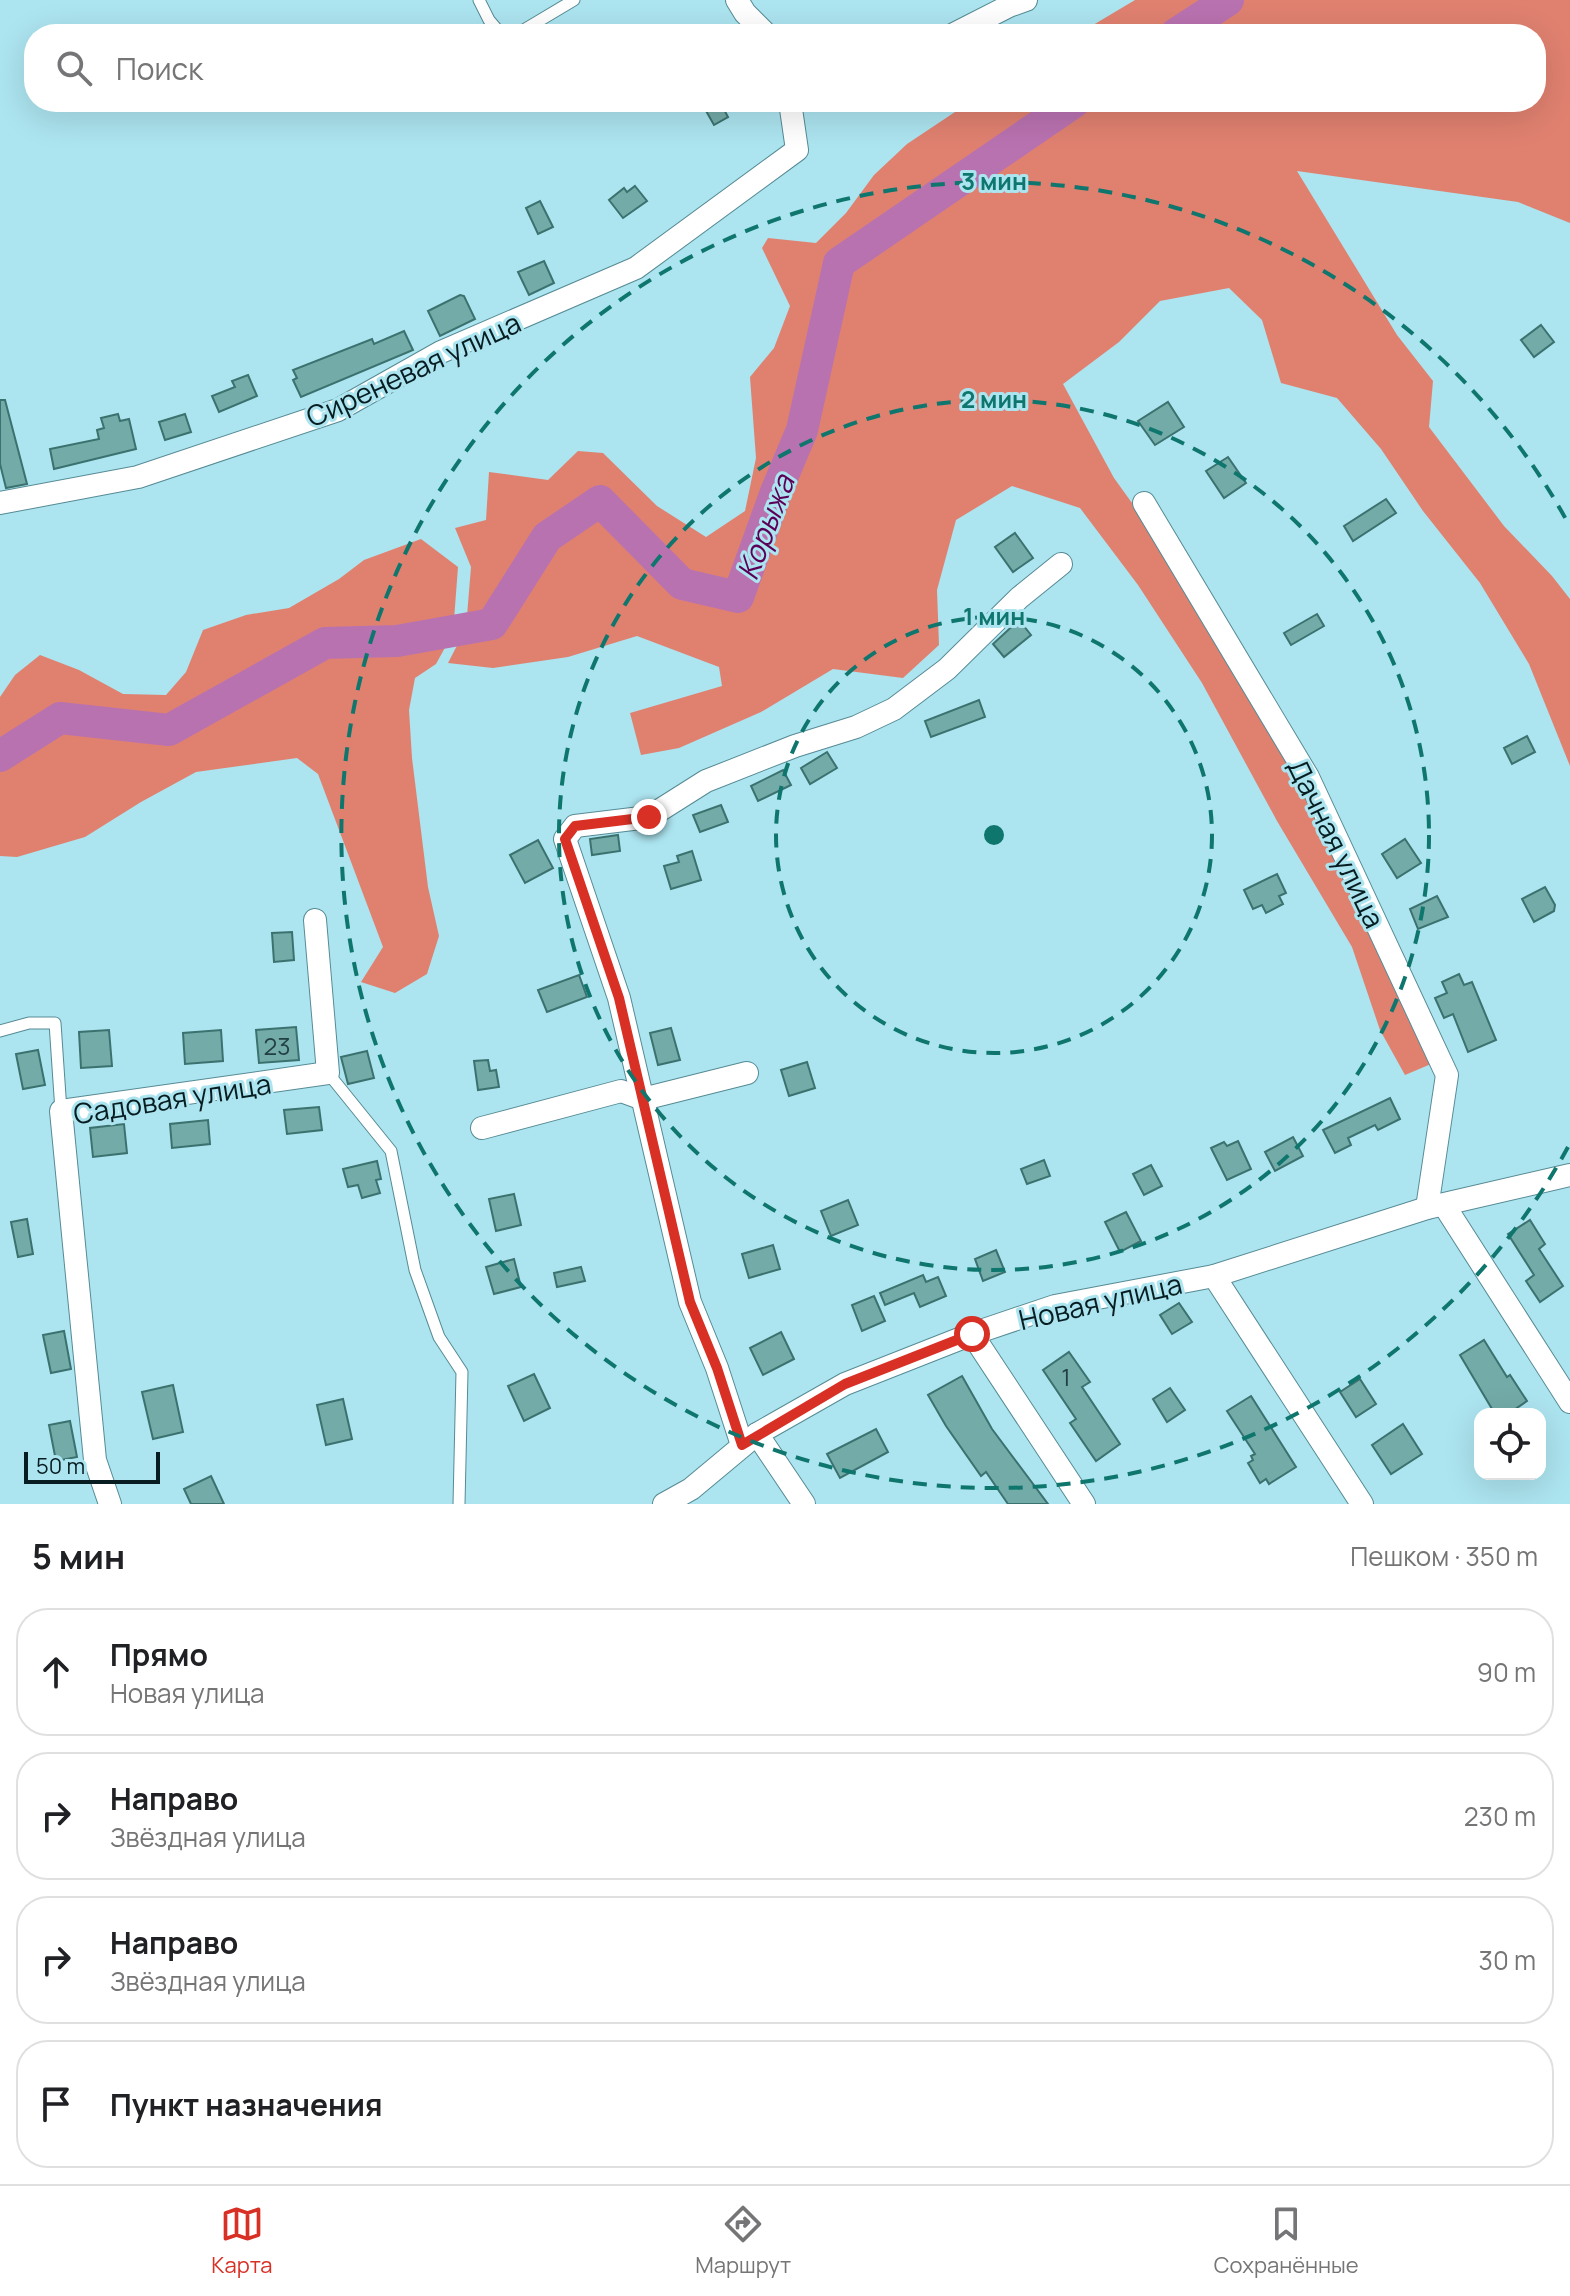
<!DOCTYPE html>
<html lang="ru">
<head>
<meta charset="utf-8">
<style>
	:root { --surface:#fff; --page:#f6f6f6; --text:#202124; --muted:#757577; --line:#e0e0e0; --accent:#d93025 }
	body { margin:0; font-family:Manrope,sans-serif; background:var(--page); color:var(--text) }
	.controls { position:absolute; right:24px; bottom:24px; display:grid; overflow:hidden; border-radius:16px; box-shadow:0 8px 32px #0002 }
	.controls button { width:72px; height:72px; display:grid; place-items:center; padding:0; border:0; border-bottom:2px solid var(--line); background:var(--surface); color:var(--text); font:40px sans-serif }
	.scale { position:absolute; left:24px; bottom:20px; width:136px; box-sizing:border-box; padding-left:8px; border:4px solid #071d21; border-top:0; font-size:22px; line-height:28px; white-space:nowrap; color:#071d21; -webkit-text-stroke:6px #ace4ef; paint-order:stroke }
	.stop { position:absolute; width:24px; height:24px; margin:-18px; border:6px solid #d93025; border-radius:50%; background:#fff }
	.stop.end { background:#d93025; border-color:#fff; box-shadow:0 2px 8px #0008 }
	.list { margin:0; padding:0; list-style:none }
	h2 { display:flex; justify-content:space-between; align-items:center; height:104px; margin:0; padding:0 32px; font-size:34px }
	h2 small { font-size:26px; font-weight:400; color:var(--muted) }
	.list li { display:grid; grid-template-columns:52px 1fr auto; gap:24px; align-items:center; box-sizing:border-box; height:128px; margin:0 16px 16px; padding:0 16px; border:2px solid var(--line); border-radius:32px }
	.list b { display:block; font-size:30px; white-space:nowrap }
	.list p { margin:0; font-size:26px; white-space:nowrap; color:var(--muted) }
	.list em { font-size:26px; font-style:normal; color:var(--muted) }
	.icon { flex:none; width:44px; height:44px; fill:none; stroke:currentColor; stroke-width:2; stroke-linecap:round; stroke-linejoin:round }
	.map { position:relative; flex:none; width:1570px; height:1504px; overflow:hidden }
	.search { position:absolute; background:var(--surface); box-shadow:0 8px 32px #0002; left:24px; right:24px; top:24px; height:88px; display:flex; align-items:center; gap:20px; box-sizing:border-box; padding:0 28px; border-radius:32px; color:var(--muted); font-size:30px }
	.sheet { height:680px; background:var(--surface) }
	nav { display:flex; justify-content:space-around; align-items:center; box-sizing:border-box; height:112px; border-top:2px solid var(--line); background:var(--surface); font-size:22px; color:var(--muted) }
	nav a { display:grid; justify-items:center; gap:4px }
	nav .on { color:var(--accent) }
	.map>svg:first-child { display:block }
</style>
</head>
<body>
<div class="map">
<svg width="1570" height="1504" viewBox="0 0 1570 1504">
	<rect width="100%" height="100%" fill="#ace4ef"/>
	<g fill="#e08170">
		<path d="M1135 0H1570V223L1518 202 1297 171 1397 335 1433 381 1429 427 1504 526 1552 576 1570 599V766L1529 664 1480 583 1423 511 1381 449 1337 398 1281 383 1262 320 1229 288 1160 301 1119 342 1063 384 1114 478 1163 546 1266 707 1431 1064 1405 1075 1380 1030 1352 947 1277 821 1202 683 1138 585 1080 508 1012 486 956 520 937 590 939 645 903 678 833 669 761 712 679 748 641 755 630 713 722 686 719 667 637 636 568 657 493 668 448 663 466 628 471 567 455 528 486 520 489 472 548 480 578 451 603 453 657 506 706 537 745 511 756 458 750 377 774 348 790 306 762 248 768 238 816 243 846 213 874 175 907 144 970 102H1536V34H1078Z"/>
		<path d="M421 539 458 567 453 633 436 664 415 678 409 710 412 758 428 887 439 936 427 974 395 993 361 982 383 947 318 774 297 758 196 772 141 802 85 837 17 857 0 856V697L15 675 40 655 79 670 123 694 166 695 186 672 203 630 246 615 289 608 339 579 364 560Z"/>
	</g>
	<g fill="none" stroke-linecap="round" stroke-linejoin="round">
		<g stroke="#b972b0" stroke-width="32">
			<path d="M1176 34 1228 0"/>
			<path d="M0 756 60 718 169 730 325 643 397 641 492 624 547 537 600 501 682 584 738 597 776 492 802 430 839 263 1074 102"/>
		</g>
	</g>
	<g fill="#73aba8" stroke="#3b726f" stroke-width="2">
		<path d="M701 102H720L728 117 714 125Z"/>
		<path d="M635 186 647 201 623 218 609 200 624 188 627 192Z"/>
		<path d="M540 201 553 227 538 234 526 208Z"/>
		<path d="M544 261 554 283 529 295 518 272Z"/>
		<path d="M460 295 464 296 475 319 440 336 428 311Z"/>
		<path d="M1541 325 1554 342 1534 357 1521 340Z"/>
		<path d="M404 331 413 350 301 397 293 380 297 378 293 370 372 339 374 344Z"/>
		<path d="M248 375 257 396 219 412 212 396 235 387 232 381Z"/>
		<path d="M0 400H5L27 484 6 488 0 464Z"/>
		<path d="M1168 402 1184 427 1155 445 1138 421Z"/>
		<path d="M118 414 120 421 129 419 136 449 54 469 50 449 99 439 97 430 104 428 101 418Z"/>
		<path d="M185 414 191 432 165 440 159 422Z"/>
		<path d="M1228 457 1246 483 1224 498 1206 471Z"/>
		<path d="M1386 499 1396 513 1353 541 1344 526Z"/>
		<path d="M1015 533 1033 558 1013 572 995 547Z"/>
		<path d="M1317 614 1324 626 1291 645 1284 633Z"/>
		<path d="M1019 620 1031 635 1004 657 993 644Z"/>
		<path d="M979 700 985 717 931 737 925 721Z"/>
		<path d="M1527 736 1535 752 1512 764 1504 748Z"/>
		<path d="M827 752 837 768 810 784 801 768Z"/>
		<path d="M783 770 791 785 758 801 751 786Z"/>
		<path d="M721 805 728 822 700 832 693 815Z"/>
		<path d="M618 835 620 851 592 855 590 839Z"/>
		<path d="M1405 839 1421 863 1397 878 1382 854Z"/>
		<path d="M538 840 553 868 525 883 510 855Z"/>
		<path d="M692 851 701 880 671 889 664 866 679 862 677 856Z"/>
		<path d="M1277 874 1286 893 1279 896 1283 904 1266 913 1262 905 1253 909 1244 890Z"/>
		<path d="M1545 887 1555 905 1554 911 1534 922 1522 899Z"/>
		<path d="M1437 896 1448 917 1418 929 1410 909Z"/>
		<path d="M292 932 294 960 274 962 272 933Z"/>
		<path d="M1459 974 1464 985 1472 982 1496 1040 1468 1052 1453 1014 1444 1018 1435 998 1447 993 1442 982Z"/>
		<path d="M579 975 587 997 547 1012 538 990Z"/>
		<path d="M296 1027 299 1060 259 1063 256 1030Z"/>
		<path d="M671 1028 680 1060 658 1065 650 1033Z"/>
		<path d="M109 1030 112 1066 81 1068 79 1032Z"/>
		<path d="M221 1030 223 1061 185 1064 183 1033Z"/>
		<path d="M38 1050 45 1085 23 1089 16 1054Z"/>
		<path d="M367 1051 374 1078 348 1084 341 1057Z"/>
		<path d="M488 1060 490 1071 496 1070 499 1087 478 1090 474 1061Z"/>
		<path d="M807 1062 815 1088 789 1096 781 1070Z"/>
		<path d="M1390 1098 1400 1119 1378 1130 1375 1125 1348 1138 1351 1145 1335 1153 1323 1130Z"/>
		<path d="M319 1107 322 1130 287 1134 284 1110Z"/>
		<path d="M208 1120 210 1144 172 1148 170 1124Z"/>
		<path d="M124 1124 127 1153 93 1157 90 1128Z"/>
		<path d="M1293 1137 1303 1156 1275 1171 1265 1152Z"/>
		<path d="M1238 1141 1251 1169 1227 1180 1211 1148 1224 1142 1227 1146Z"/>
		<path d="M1044 1160 1050 1176 1027 1184 1021 1169Z"/>
		<path d="M377 1161 381 1179 376 1180 380 1193 362 1198 358 1185 348 1187 343 1169Z"/>
		<path d="M1151 1165 1162 1186 1144 1195 1133 1174Z"/>
		<path d="M514 1194 521 1225 496 1231 489 1199Z"/>
		<path d="M848 1200 858 1225 831 1236 821 1211Z"/>
		<path d="M1126 1212 1141 1241 1120 1252 1105 1222Z"/>
		<path d="M27 1219 33 1254 18 1257 11 1222Z"/>
		<path d="M1530 1220 1545 1244 1539 1249 1563 1286 1540 1302 1526 1281 1534 1275 1508 1234Z"/>
		<path d="M773 1245 780 1269 749 1278 742 1254Z"/>
		<path d="M996 1250 1005 1272 983 1281 975 1259Z"/>
		<path d="M514 1259 521 1287 494 1294 486 1267Z"/>
		<path d="M581 1267 585 1281 557 1287 554 1273Z"/>
		<path d="M923 1275 926 1282 938 1277 946 1296 920 1307 914 1293 885 1305 880 1293Z"/>
		<path d="M874 1296 885 1321 862 1331 852 1305Z"/>
		<path d="M1179 1303 1192 1322 1172 1334 1160 1315Z"/>
		<path d="M64 1331 71 1369 51 1373 43 1335Z"/>
		<path d="M781 1332 794 1359 763 1375 750 1348Z"/>
		<path d="M1484 1340 1507 1377 1510 1375 1527 1401 1508 1414H1495L1460 1355Z"/>
		<path d="M1069 1352 1090 1382 1082 1387 1120 1444 1096 1461 1070 1423 1076 1419 1043 1370Z"/>
		<path d="M534 1374 550 1408 524 1421 508 1386Z"/>
		<path d="M962 1376 992 1429 1048 1504H1008L986 1472 981 1476 946 1426 928 1395Z"/>
		<path d="M1360 1379 1376 1404 1356 1417 1340 1392Z"/>
		<path d="M173 1385 183 1432 153 1439 142 1392Z"/>
		<path d="M1170 1388 1185 1410 1167 1422 1153 1399Z"/>
		<path d="M1251 1396 1296 1467 1269 1484 1266 1479 1260 1483 1248 1463 1253 1460 1251 1456 1255 1454 1227 1411Z"/>
		<path d="M343 1399 352 1439 326 1445 317 1405Z"/>
		<path d="M70 1421 77 1457 56 1461 49 1425Z"/>
		<path d="M1403 1424 1422 1454 1391 1474 1372 1445Z"/>
		<path d="M876 1429 888 1452 840 1478 827 1454Z"/>
		<path d="M211 1476 224 1504H191L184 1489Z"/>
	</g>
	<g fill="none" stroke-linecap="round" stroke-linejoin="round">
		<g stroke="#568b95" stroke-width="13">
			<g id="lane">
				<path d="M479 0 489 20 501 34"/>
				<path d="M505 34 522 31 574 0"/>
				<path d="M0 1031 29 1023H55L61 1111"/>
				<path d="M328 1073 391 1151 415 1270 439 1337 462 1372 459 1504"/>
			</g>
		</g>
		<g stroke="#568b95" stroke-width="24">
			<g id="street">
				<path d="M737 0 745 13 766 34"/>
				<path d="M954 34 1009 6 1026 0"/>
				<path d="M0 503 138 477 338 410 441 352 636 268 797 150 790 102"/>
				<path d="M1144 503 1308 777 1447 1075 1427 1208"/>
				<path d="M482 1128 621 1091 643 1099 747 1073"/>
				<path d="M1444 1205 1570 1402"/>
				<path d="M1214 1276 1362 1504"/>
				<path d="M972 1334 1084 1504"/>
				<path d="M757 1434 804 1504"/>
				<path d="M742 1445 717 1368 690 1302 619 998 565 839 575 826 649 817 706 781 795 746 856 727 894 709 947 669 1019 598 1061 564"/>
				<path d="M110 1504 95 1460 61 1111 328 1073 315 920"/>
				<path d="M664 1504 691 1489 757 1434 845 1384 972 1334 1055 1306 1214 1276 1427 1208 1570 1175"/>
			</g>
		</g>
		<use href="#lane" stroke="#fff" stroke-width="11"/>
		<use href="#street" stroke="#fff" stroke-width="22"/>
	</g>
	<g fill="none" stroke-linecap="round" stroke-linejoin="round">
		<path stroke="#d93025" stroke-width="10" d="M649 817 575 826 565 839 619 998 690 1302 717 1368 742 1445 845 1384 972 1334"/>
	</g>
	<g fill="none" stroke="#0f766e" stroke-width="4" stroke-dasharray="14 10">
		<circle cx="994" cy="835" r="218"/>
		<circle cx="994" cy="835" r="435"/>
		<path d="M1568 1147A653 653 0 1 1 1568 523"/>
	</g>
	<g text-anchor="middle" dominant-baseline="central" stroke-width="6" stroke-linejoin="round" paint-order="stroke">
		<g font-size="24" fill="#224043">
			<text x="277" y="1045">23</text>
			<text x="1066" y="1376">1</text>
		</g>
		<g font-size="28" fill="#071d21" stroke="#ace4ef">
			<text transform="translate(413 369) rotate(-25)">Сиреневая улица</text>
			<text transform="translate(1337 843) rotate(64)">Дачная улица</text>
			<text transform="translate(172 1098) rotate(-9)">Садовая улица</text>
			<text transform="translate(1100 1301) rotate(-13)">Новая улица</text>
		</g>
		<g font-size="30" font-style="italic" fill="#5b0056" stroke="#ace4ef">
			<text transform="translate(765 527) rotate(-69)">Корыжа</text>
		</g>
	</g>
	<circle cx="994" cy="835" r="12" fill="#0f766e" stroke="#ace4ef" stroke-width="4"/>
	<g font-size="24" text-anchor="middle" font-weight="bold" fill="#0f766e" stroke="#ace4ef" stroke-width="6" stroke-linejoin="round" paint-order="stroke">
		<text x="994" y="190">3 мин</text>
		<text x="994" y="408">2 мин</text>
		<text x="994" y="625">1 мин</text>
	</g>
</svg>
<div class="controls">
<button><svg class="icon" aria-label="locate" viewBox="0 0 24 24"><circle cx="12" cy="12" r="6"/><path d="M12 2v4M12 18v4M2 12h4M18 12h4"/></svg></button>
</div>
<div class="scale">50 m</div>
<div class="stop" style="left:972px;top:1334px"></div>
<div class="stop end" style="left:649px;top:817px"></div>
<div class="search"><svg class="icon" aria-label="search" viewBox="0 0 24 24"><circle cx="10" cy="10" r="6"/><path d="M15 15l6 6"/></svg>Поиск</div>
</div>
<section class="sheet">
<h2>5 мин<small>Пешком · 350 m</small></h2>
<ul class="list">
<li><svg class="icon" aria-label="ahead" viewBox="0 0 24 24"><path d="M12 20V5M6 11l6-6 6 6"/></svg><div><b>Прямо</b><p>Новая улица</p></div><em>90 m</em></li>
<li><svg class="icon" aria-label="right" viewBox="0 0 24 24"><path d="M7 20v-9h11M14 6l5 5-5 5"/></svg><div><b>Направо</b><p>Звёздная улица</p></div><em>230 m</em></li>
<li><svg class="icon" aria-label="right" viewBox="0 0 24 24"><path d="M7 20v-9h11M14 6l5 5-5 5"/></svg><div><b>Направо</b><p>Звёздная улица</p></div><em>30 m</em></li>
<li><svg class="icon" aria-label="arrive" viewBox="0 0 24 24"><path d="M6 21V4h12l-3 4 3 4H6"/></svg><div><b>Пункт назначения</b></div></li>
</ul>
</section>
<nav>
<a class="on"><svg class="icon" aria-label="map" viewBox="0 0 24 24"><path d="M3 6l6-2 6 2 6-2v14l-6 2-6-2-6 2zM9 4v14M15 6v14"/></svg>Карта</a>
<a><svg class="icon" aria-label="directions" viewBox="0 0 24 24"><path d="M12 3l9 9-9 9-9-9zM9 14v-3h6M13 9l2 2-2 2"/></svg>Маршрут</a>
<a><svg class="icon" aria-label="saved" viewBox="0 0 24 24"><path d="M7 4h10v16l-5-4-5 4z"/></svg>Сохранённые</a>
</nav>
</body>
</html>
